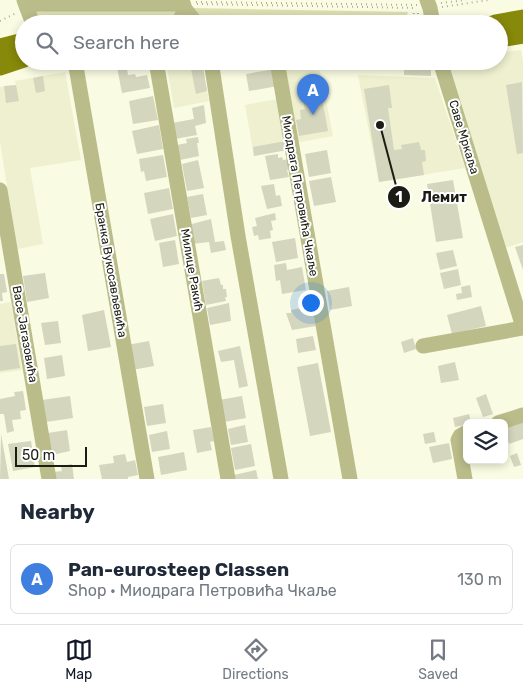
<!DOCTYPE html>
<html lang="en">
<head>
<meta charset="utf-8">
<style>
	:root { --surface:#fff; --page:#f6f6f7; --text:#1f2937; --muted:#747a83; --line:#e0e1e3; --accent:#111827 }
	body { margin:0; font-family:Rubik,sans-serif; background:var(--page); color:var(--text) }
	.controls { position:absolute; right:15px; bottom:15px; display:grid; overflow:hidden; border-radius:8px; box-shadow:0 2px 8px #0003 }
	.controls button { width:45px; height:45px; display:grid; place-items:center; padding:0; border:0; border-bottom:1px solid var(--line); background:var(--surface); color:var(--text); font:25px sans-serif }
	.scale { position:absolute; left:15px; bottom:12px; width:72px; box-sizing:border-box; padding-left:5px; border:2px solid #1b1c13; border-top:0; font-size:14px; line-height:18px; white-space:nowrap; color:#1b1c13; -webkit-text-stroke:4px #fff; paint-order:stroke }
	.you { position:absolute; left:310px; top:302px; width:18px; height:18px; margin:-12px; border:4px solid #fff; border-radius:50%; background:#1a73e8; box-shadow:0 0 0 8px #1a73e833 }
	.badge { display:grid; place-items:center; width:32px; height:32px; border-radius:50%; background:var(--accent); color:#fff; font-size:16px; font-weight:700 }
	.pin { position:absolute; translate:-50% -41px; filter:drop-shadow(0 1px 2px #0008) }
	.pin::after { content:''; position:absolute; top:26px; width:18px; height:15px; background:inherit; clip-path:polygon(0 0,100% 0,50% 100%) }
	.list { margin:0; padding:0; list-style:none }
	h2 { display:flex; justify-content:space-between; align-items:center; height:65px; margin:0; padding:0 20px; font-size:21px }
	h2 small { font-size:16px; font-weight:400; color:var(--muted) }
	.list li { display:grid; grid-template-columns:32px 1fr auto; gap:15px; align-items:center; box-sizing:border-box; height:70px; margin:0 10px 10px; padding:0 10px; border:1px solid var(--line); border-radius:8px }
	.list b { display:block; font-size:19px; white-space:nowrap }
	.list p { margin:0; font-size:16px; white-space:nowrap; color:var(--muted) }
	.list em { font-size:16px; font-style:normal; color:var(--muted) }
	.icon { flex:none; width:28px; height:28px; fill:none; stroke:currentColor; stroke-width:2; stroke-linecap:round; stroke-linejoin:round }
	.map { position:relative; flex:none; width:523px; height:479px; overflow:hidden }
	.search { position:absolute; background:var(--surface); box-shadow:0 2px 8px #0003; left:15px; right:15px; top:15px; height:55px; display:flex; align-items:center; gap:12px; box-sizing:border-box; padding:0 18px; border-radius:28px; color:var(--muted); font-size:19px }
	.sheet { height:145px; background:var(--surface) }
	nav { display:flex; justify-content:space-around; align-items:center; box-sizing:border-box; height:70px; border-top:1px solid var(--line); background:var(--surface); font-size:14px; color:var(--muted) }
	nav a { display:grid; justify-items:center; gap:2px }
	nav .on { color:var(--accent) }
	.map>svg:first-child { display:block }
</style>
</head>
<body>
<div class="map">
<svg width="523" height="479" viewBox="0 0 523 479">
	<rect width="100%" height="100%" fill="#f9fbe2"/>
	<g fill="#eef0d0">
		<path d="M521 50 523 61V242L505 248 444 61H499V53Z"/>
		<path d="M281 61H318L333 136 295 143Z"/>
		<path d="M166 62 203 67 209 101 174 108Z"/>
		<path d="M65 72 81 160 30 168 43 244 17 249 0 141V87L16 85 15 81Z"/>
		<path d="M358 75 435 78 465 168 379 182Z"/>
		<path d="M278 99 287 150 254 156 245 105Z"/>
		<path d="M11 302 22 370 0 373V304Z"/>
	</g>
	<g fill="#dde0b1">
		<path d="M179 8 172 20 92 24H37L32 11Z"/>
		<path d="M193 8 408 12 407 15 401 19 385 18 384 22 365 23 212 22H202Z"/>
	</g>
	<g fill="#d4d6be">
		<path d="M126 61 128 75 135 74 136 77 147 75 150 88 122 93 116 62Z"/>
		<path d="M404 64H431V76L404 75Z"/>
		<path d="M203 67 207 91 196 94 191 69Z"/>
		<path d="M275 69 278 86 249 91 246 74Z"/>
		<path d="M43 76 45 91 36 93 33 78Z"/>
		<path d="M522 82 523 153 517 154 506 85Z"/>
		<path d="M16 85 19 101 6 103 4 86Z"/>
		<path d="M389 85 392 108H388L394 150 402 149 401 145 419 142 421 150H425L426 161 422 162 424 175 379 182 364 89Z"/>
		<path d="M320 88 328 131 299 136 296 120 301 119 300 110 305 109 301 91Z"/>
		<path d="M153 96 158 120 133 124 129 101Z"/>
		<path d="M204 105 206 123 195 126 197 135 175 139 172 123 194 119 192 108Z"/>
		<path d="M159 125 163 149 137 154 132 131Z"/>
		<path d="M198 137 199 143H197L199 156 180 160 177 145 187 143 186 139Z"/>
		<path d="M286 141 287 150 254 156 253 147Z"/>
		<path d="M327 150 331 173 309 177 305 154Z"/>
		<path d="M278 154V158L282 157 283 160 289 159 290 169 287 170 289 177 270 180 265 156Z"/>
		<path d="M163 155 167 177 146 181 144 171 141 172 139 159Z"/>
		<path d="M198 160 204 188 187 191 182 164Z"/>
		<path d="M331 177 336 202 314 206 309 181Z"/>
		<path d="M453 180 463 238 436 242 427 184Z"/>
		<path d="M274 184 276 196 280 195 282 206 267 209 261 186Z"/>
		<path d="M169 188 173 209 148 214 144 193Z"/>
		<path d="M203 194 207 215 191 218 187 197Z"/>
		<path d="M275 213 276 220 271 221 273 230 270 231 271 238 259 240 258 235 254 236 252 227 257 226 255 218Z"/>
		<path d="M173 214 177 236 155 241 150 219Z"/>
		<path d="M211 219 215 242 224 241 226 250 211 253 209 242 192 244 188 225Z"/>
		<path d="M295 238 298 258 276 262 272 242Z"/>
		<path d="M175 240 179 264 163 267 159 243Z"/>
		<path d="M523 245V270L515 247Z"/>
		<path d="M453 250 457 266 440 270 436 253Z"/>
		<path d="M286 263 287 270 302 267 306 290 282 294 280 280 276 281 274 265Z"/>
		<path d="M458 269 461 285 444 289 440 273Z"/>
		<path d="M45 273 49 298 27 302 23 276Z"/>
		<path d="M0 274H4L7 292 2 293 3 301H0Z"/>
		<path d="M219 278 221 285H223V289H226L227 297H225L226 301 206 305 202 281Z"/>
		<path d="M470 285 472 297 457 300 456 294 462 293 461 287Z"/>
		<path d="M349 287 352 306 330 310 327 291Z"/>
		<path d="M229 303 231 321 210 325 207 308Z"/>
		<path d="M312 306 316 326 292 330 286 313H291V310Z"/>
		<path d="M481 306 486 326 452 334 447 315Z"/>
		<path d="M104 310 111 347 88 351 82 315Z"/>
		<path d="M58 321 61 343 45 345 41 323Z"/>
		<path d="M313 336 316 350 298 353 296 339Z"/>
		<path d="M413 338 416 349 404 353 401 342Z"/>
		<path d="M149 341 154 366 132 370 127 345Z"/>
		<path d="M16 344 20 368 0 371V346Z"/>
		<path d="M240 346 248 386 239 388 234 360 221 362 218 351Z"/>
		<path d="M62 355 65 376 47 379 44 358Z"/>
		<path d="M455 362 459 380 441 383 438 366Z"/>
		<path d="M318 363 331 432 310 436 297 367Z"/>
		<path d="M23 391 26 410 20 411 21 419 12 420 14 431 7 433 4 414H0V399L15 396 14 392Z"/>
		<path d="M486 394 493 414 483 417 476 398Z"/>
		<path d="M70 396 73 418 46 422 42 400Z"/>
		<path d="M242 396 246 418 224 422 219 400Z"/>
		<path d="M163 404 166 423 147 426 144 407Z"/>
		<path d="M469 414 471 423 455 427 453 418Z"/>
		<path d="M523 421V439L509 444 504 427Z"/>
		<path d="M245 425 248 442 231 445 228 429Z"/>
		<path d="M211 427 214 441 210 442 212 450 197 453 193 430Z"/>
		<path d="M67 430 70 451 52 455 48 433Z"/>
		<path d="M167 431 170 449 152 452 149 435Z"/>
		<path d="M434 432 436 442 425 444 423 434Z"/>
		<path d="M1 434 9 479H0Z"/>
		<path d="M31 441 35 467 13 471 8 444Z"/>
		<path d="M449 443 452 459 433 463 429 447Z"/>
		<path d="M251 444 255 466 235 470 231 448Z"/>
		<path d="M184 452 187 470 161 475 158 457Z"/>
		<path d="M517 453 521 465 514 467 510 456Z"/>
		<path d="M125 454 127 462 135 460 138 475 128 477V479H102L99 465 114 463 113 456Z"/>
		<path d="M72 464 74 479H55L54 472 62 471 61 466Z"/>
		<path d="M256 470 258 479H235L234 475Z"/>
	</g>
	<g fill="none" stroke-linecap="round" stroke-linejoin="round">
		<g stroke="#adaf9b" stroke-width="2" stroke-dasharray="1 4" stroke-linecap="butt">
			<path d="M196 2 417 5"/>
			<path d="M441 3 466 0"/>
			<path d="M197 4 417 8"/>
			<path d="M442 7 489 0"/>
			<path d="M418 13V24"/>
			<path d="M0 21 16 13"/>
			<path d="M413 24 414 9"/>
		</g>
		<g stroke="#babd89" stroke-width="15">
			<path d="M24 0 33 24"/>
			<path d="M182 0 185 9 197 24"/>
			<path d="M427 0 430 8 433 24"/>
			<path d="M27 8 34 4H183"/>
			<path d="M178 24 185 9"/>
			<path d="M75 61 147 479"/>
			<path d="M156 61 228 479"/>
			<path d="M211 61 238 236 281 479"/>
			<path d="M277 61 350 479"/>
			<path d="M440 61 523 327"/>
			<path d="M0 190 49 479"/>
			<path d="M423 346 523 328"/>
			<path d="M498 423 523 415"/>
			<path d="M465 479 458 440 460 436 467 432"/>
		</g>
		<g stroke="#87890a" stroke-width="19">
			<path d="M495 24 523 19"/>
			<path d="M499 38 523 34"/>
			<path d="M0 48 24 42"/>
			<path d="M0 66 24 58"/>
		</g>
	</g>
	<g text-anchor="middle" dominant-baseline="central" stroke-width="4" stroke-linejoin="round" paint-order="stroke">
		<g font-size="12" fill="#1b1c13" stroke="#fff">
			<text transform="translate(464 137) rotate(73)">Саве Мркаља</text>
			<text transform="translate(300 196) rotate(80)">Миодрага Петровића Чкаље</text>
			<text transform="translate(111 270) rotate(80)">Бранка Вукосављевића</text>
			<text transform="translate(192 270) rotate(80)">Милице Ракић</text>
			<text transform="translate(25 334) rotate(80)">Васе Јагазовића</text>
		</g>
	</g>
	<path fill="none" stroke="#1b1c13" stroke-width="2" d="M380 125L399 197"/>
	<g fill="#1b1c13" stroke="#fff" stroke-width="2">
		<circle cx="380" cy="125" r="5"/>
		<circle cx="399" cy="197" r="12"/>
	</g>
	<g font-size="15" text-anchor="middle" font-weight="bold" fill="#fff">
		<text x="399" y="202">1</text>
	</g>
	<g font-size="14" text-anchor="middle" font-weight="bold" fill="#1b1c13" stroke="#fff" stroke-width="4" stroke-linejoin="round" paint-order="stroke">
		<text x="444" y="202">Лемит</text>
	</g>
</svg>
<div class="controls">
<button><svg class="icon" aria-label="layers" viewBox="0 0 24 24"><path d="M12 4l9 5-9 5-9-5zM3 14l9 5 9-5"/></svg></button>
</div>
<div class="scale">50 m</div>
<div class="you"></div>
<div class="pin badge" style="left:313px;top:115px;background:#3f7fe0">A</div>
<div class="search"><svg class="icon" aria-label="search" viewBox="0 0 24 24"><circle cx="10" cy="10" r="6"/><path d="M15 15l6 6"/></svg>Search here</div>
</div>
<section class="sheet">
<h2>Nearby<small></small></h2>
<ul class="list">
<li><span class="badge" style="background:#3f7fe0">A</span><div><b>Pan-eurosteep Classen</b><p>Shop · Миодрага Петровића Чкаље</p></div><em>130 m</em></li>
</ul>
</section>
<nav>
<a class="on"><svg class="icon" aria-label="map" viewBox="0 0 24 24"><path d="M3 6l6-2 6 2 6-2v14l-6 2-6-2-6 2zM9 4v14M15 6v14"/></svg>Map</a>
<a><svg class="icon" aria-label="directions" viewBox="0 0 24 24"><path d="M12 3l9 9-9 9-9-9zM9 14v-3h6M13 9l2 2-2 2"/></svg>Directions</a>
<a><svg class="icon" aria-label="saved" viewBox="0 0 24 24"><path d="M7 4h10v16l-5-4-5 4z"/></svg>Saved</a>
</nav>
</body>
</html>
